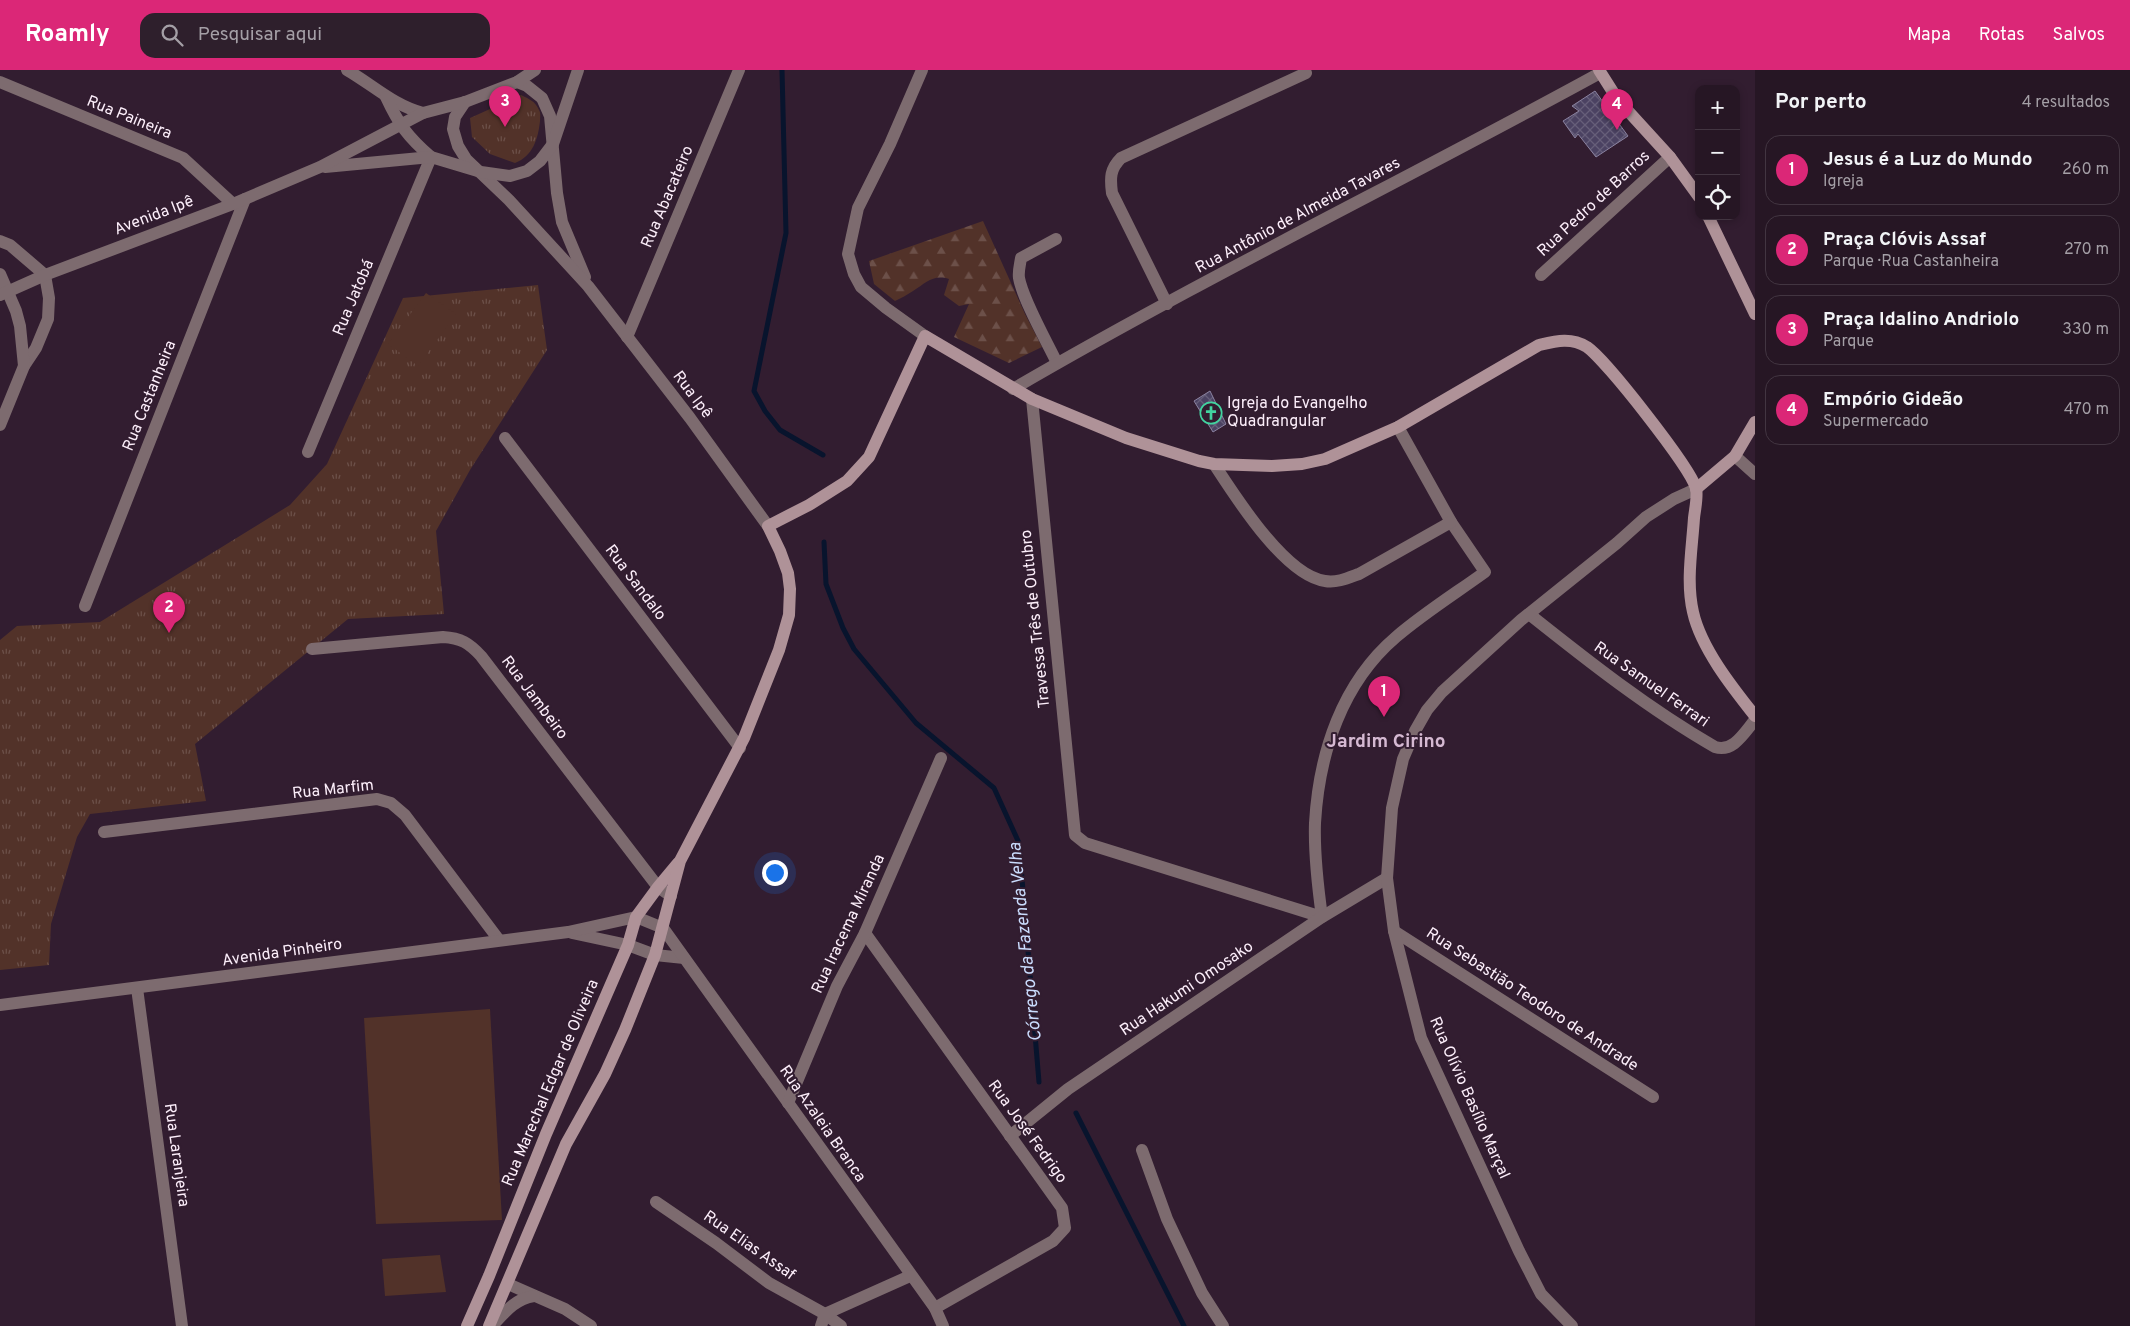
<!DOCTYPE html>
<html lang="pt">
<head>
<meta charset="utf-8">
<style>
	:root { --surface:#261624; --page:#2e1f2c; --text:#f1f3f6; --muted:#a49fa6; --line:#423541; --accent:#db2777 }
	body { margin:0; font-family:Overpass,sans-serif; background:var(--page); color:var(--text) }
	.controls { position:absolute; right:15px; top:15px; display:grid; overflow:hidden; border-radius:10px; box-shadow:0 2px 8px #0003 }
	.controls button { width:45px; height:45px; display:grid; place-items:center; padding:0; border:0; border-bottom:1px solid var(--line); background:var(--surface); color:var(--text); font:25px sans-serif }
	.you { position:absolute; left:774px; top:802px; width:18px; height:18px; margin:-12px; border:4px solid #fff; border-radius:50%; background:#1a73e8; box-shadow:0 0 0 8px #1a73e833 }
	.badge { display:grid; place-items:center; width:32px; height:32px; border-radius:50%; background:var(--accent); color:#fff; font-size:16px; font-weight:700 }
	.pin { position:absolute; translate:-50% -41px; filter:drop-shadow(0 1px 2px #0008) }
	.pin::after { content:''; position:absolute; top:26px; width:18px; height:15px; background:inherit; clip-path:polygon(0 0,100% 0,50% 100%) }
	.list { margin:0; padding:0; list-style:none }
	h2 { display:flex; justify-content:space-between; align-items:center; height:65px; margin:0; padding:0 20px; font-size:21px }
	h2 small { font-size:16px; font-weight:400; color:var(--muted) }
	.list li { display:grid; grid-template-columns:32px 1fr auto; gap:15px; align-items:center; box-sizing:border-box; height:70px; margin:0 10px 10px; padding:0 10px; border:1px solid var(--line); border-radius:15px }
	.list b { display:block; font-size:19px; white-space:nowrap }
	.list p { margin:0; font-size:16px; white-space:nowrap; color:var(--muted) }
	.list em { font-size:16px; font-style:normal; color:var(--muted) }
	.icon { flex:none; width:28px; height:28px; fill:none; stroke:currentColor; stroke-width:2; stroke-linecap:round; stroke-linejoin:round }
	.map { position:relative; flex:none; width:1755px; height:1256px; overflow:hidden }
	header { display:flex; align-items:center; gap:30px; box-sizing:border-box; height:70px; padding:0 25px; background:var(--accent); color:#fff }
	header strong { font-size:24px }
	nav { display:flex; gap:28px; margin-inline-start:auto; font-size:18px }
	.search { width:350px; height:45px; background:var(--page); display:flex; align-items:center; gap:12px; box-sizing:border-box; padding:0 18px; border-radius:15px; color:var(--muted); font-size:19px }
	main { display:flex }
	aside { flex:1; background:var(--surface) }
	.map>svg:first-child { display:block }
</style>
</head>
<body>
<header>
<strong>Roamly</strong>
<div class="search"><svg class="icon" aria-label="search" viewBox="0 0 24 24"><circle cx="10" cy="10" r="6"/><path d="M15 15l6 6"/></svg>Pesquisar aqui</div>
<nav><a>Mapa</a><a>Rotas</a><a>Salvos</a></nav>
</header>
<main>
<div class="map">
<svg width="1755" height="1256" viewBox="0 0 1755 1256">
	<defs>
		<pattern id="grass-tufts" width="24" height="20" patternUnits="userSpaceOnUse" patternTransform="scale(1.25)"><rect width="24" height="20" fill="#523229"/><path d="M3 7l-1-3M5 7V3M7 7l1-3M15 17l-1-3M17 17v-4M19 17l1-3" fill="none" stroke="#6c5049"/></pattern>
		<pattern id="forest-firs" width="22" height="20" patternUnits="userSpaceOnUse" patternTransform="scale(1.25)"><rect width="22" height="20" fill="#523229"/><path d="M5 1l3.5 6h-7zM16 11l3.5 6h-7z" fill="#6c5049"/></pattern>
		<pattern id="building-cross-hatch" width="8" height="8" patternUnits="userSpaceOnUse" patternTransform="scale(1.25)"><rect width="8" height="8" fill="#4b4262"/><path d="M0 0l8 8M0 8l8-8" fill="none" stroke="#665e79"/></pattern>
	</defs>
	<rect width="100%" height="100%" fill="#321d30"/>
	<g fill="url(#grass-tufts)">
		<path d="M521 25C529 29 535 31 539 40 541 43 540 47 540 51 538 69 533 86 515 93L490 84 472 67 470 48Z"/>
		<path d="M538 215 547 280 470 400 436 461 444 544 348 549 195 674 206 731 90 744 77 767 51 854 49 895 0 900V570L17 556 100 552 290 435 327 394 403 228Z"/>
	</g>
	<path fill="url(#forest-firs)" d="M983 151 1025 244 1042 277 1009 293 954 267 969 234 959 236 944 225 949 209C933 204 926 213 913 221 907 225 901 228 895 231L874 214 869 191Z"/>
	<g fill="#523229">
		<path d="M426 223 456 244 418 296 388 274Z"/>
		<path d="M490 939 502 1150 376 1154 364 948Z"/>
		<path d="M440 1185 446 1222 385 1226 382 1189Z"/>
	</g>
	<g fill="none" stroke-linecap="round" stroke-linejoin="round">
		<g stroke="#08142d" stroke-width="5">
			<path d="M782 0 786 163 754 321 765 341 780 360 823 385"/>
			<path d="M824 472 826 514 843 558 854 579 916 653 994 718 1019 773 1039 1012"/>
			<path d="M1076 1043 1184 1256"/>
		</g>
	</g>
	<g fill="url(#building-cross-hatch)" stroke="#8a82a0">
		<path d="M1595 21 1628 66 1596 87 1578 64 1575 68 1563 51 1579 41 1572 36Z"/>
		<path d="M1210 321 1226 354 1213 362 1194 331Z"/>
	</g>
	<g fill="none" stroke-linecap="round" stroke-linejoin="round">
		<g stroke="#7d6b6f" stroke-width="12">
			<path d="M347 0C373 15 393 35 423 43"/>
			<path d="M0 12 183 88 233 134"/>
			<path d="M1056 169 1021 188C1020 195 1018 201 1019 208 1023 230 1047 272 1057 293"/>
			<path d="M0 171 10 175 45 205 49 228 48 249 36 278 24 296 0 355"/>
			<path d="M0 204 16 241 20 256 24 296"/>
			<path d="M1541 205 1670 87"/>
			<path d="M1167 234 1112 123C1110 108 1110 99 1121 88L1306 3"/>
			<path d="M627 267 739 0"/>
			<path d="M1013 319C1205 207 1405 110 1600 3"/>
			<path d="M1032 329 1075 765 1085 773 1322 847C1318 818 1314 782 1315 753 1319 683 1342 613 1396 567 1424 543 1456 523 1485 502L1451 452 1398 357"/>
			<path d="M505 368 740 678"/>
			<path d="M308 382 431 87C408 67 399 55 386 27"/>
			<path d="M1735 386 1755 404"/>
			<path d="M1214 394C1235 426 1285 506 1325 511 1337 513 1348 508 1359 504L1451 452"/>
			<path d="M85 536 245 129"/>
			<path d="M1529 544C1588 591 1649 639 1715 677 1733 683 1744 663 1755 650"/>
			<path d="M312 579 443 567C461 568 469 573 481 586L658 817 671 826"/>
			<path d="M104 762 377 729 391 733 405 745 499 870"/>
			<path d="M1394 861 1653 1027"/>
			<path d="M572 863 628 875 655 885 684 888"/>
			<path d="M865 863 1062 1138 1065 1158 1053 1171 935 1238"/>
			<path d="M137 918 182 1256"/>
			<path d="M0 935 568 862 636 847 663 858 935 1238 943 1256"/>
			<path d="M788 1033 837 916 865 863 941 688"/>
			<path d="M1010 1066 1068 1019 1322 847 1387 808"/>
			<path d="M1142 1080 1167 1149 1202 1223 1223 1256"/>
			<path d="M656 1132 716 1173 769 1213 825 1244 841 1256"/>
			<path d="M508 1214 565 1239 591 1256"/>
			<path d="M492 1256C505 1242 515 1229 534 1226"/>
			<path d="M821 1256 825 1244 910 1206"/>
			<path d="M1572 1256 1541 1224 1519 1181 1421 968 1394 861 1387 808 1392 738 1403 689 1415 661 1427 640 1442 622 1521 550 1617 473 1646 447 1674 429 1696 419"/>
		</g>
		<g stroke="#7d6b6f" stroke-width="12">
			<path d="M922 0 890 74 858 138 848 184 854 204 861 217 886 238 925 266"/>
			<path d="M517 12 527 16 542 28 550 46 557 123 562 152 585 207"/>
			<path d="M465 32 455 47 453 59 458 76 466 89 509 130 588 216 690 348 768 456"/>
			<path d="M325 97 431 87 481 102 510 106 527 101 540 91 553 74 578 0"/>
			<path d="M0 225 45 205 233 134 320 97 423 43 465 32 517 12 535 0"/>
		</g>
		<g stroke="#af9298" stroke-width="12">
			<path d="M1599 0 1618 30 1670 87 1699 127"/>
			<path d="M1708 146 1755 244"/>
			<path d="M1696 419 1735 386 1755 352"/>
			<path d="M467 1256 489 1206 546 1064 628 875 636 847 658 817 678 793"/>
			<path d="M489 1256 566 1074 605 1004 625 960 655 885 680 791 744 668 779 580 789 545 790 519 788 503 780 481 768 456 809 435 847 411 869 387 925 266 1032 329 1126 368 1199 391 1214 394 1272 396 1302 394 1325 389 1398 357 1539 275C1556 271 1571 267 1587 277 1606 290 1689 396 1696 418 1698 426 1695 439 1694 448 1692 479 1686 512 1693 542 1701 578 1732 617 1755 646"/>
		</g>
	</g>
	<defs>
		<g id="church-ring" transform="scale(1.125)"><circle r="9.5" fill="#321d30" stroke="#42d4a0" stroke-width="1.5"/><path d="M-1.2-6h2.4v3.5h3.3v2.4h-3.3V6h-2.4V-.1h-3.3v-2.4h3.3Z" fill="#42d4a0"/></g>
	</defs>
	<g fill-rule="evenodd">
		<use href="#church-ring" x="1211" y="343"/>
	</g>
	<g text-anchor="middle" dominant-baseline="central" stroke-width="4" stroke-linejoin="round" paint-order="stroke">
		<g font-size="16" fill="#fceefa" stroke="#321d30">
			<text transform="translate(129 48) rotate(22)">Rua Paineira</text>
			<text transform="translate(668 127) rotate(-67)">Rua Abacateiro</text>
			<text transform="translate(1594 134) rotate(-43)">Rua Pedro de Barros</text>
			<text transform="translate(154 146) rotate(-21)">Avenida Ipê</text>
			<text transform="translate(1298 146) rotate(-28)">Rua Antônio de Almeida Tavares</text>
			<text transform="translate(354 228) rotate(-67)">Rua Jatobá</text>
			<text transform="translate(692 325) rotate(53)">Rua Ipê</text>
			<text transform="translate(150 326) rotate(-68)">Rua Castanheira</text>
			<text transform="translate(635 513) rotate(53)">Rua Sandalo</text>
			<text transform="translate(1036 549) rotate(-96)">Travessa Três de Outubro</text>
			<text transform="translate(1651 615) rotate(35)">Rua Samuel Ferrari</text>
			<text transform="translate(534 628) rotate(53)">Rua Jambeiro</text>
			<text transform="translate(333 720) rotate(-6)">Rua Marfim</text>
			<text transform="translate(849 854) rotate(-65)">Rua Iracema Miranda</text>
			<text transform="translate(282 883) rotate(-8)">Avenida Pinheiro</text>
			<text transform="translate(1187 919) rotate(-34)">Rua Hakumi Omosako</text>
			<text transform="translate(1532 930) rotate(33)">Rua Sebastião Teodoro de Andrade</text>
			<text transform="translate(551 1013) rotate(-67)">Rua Marechal Edgar de Oliveira</text>
			<text transform="translate(1469 1028) rotate(66)">Rua Olívio Basílio Marçal</text>
			<text transform="translate(822 1054) rotate(55)">Rua Azaleia Branca</text>
			<text transform="translate(1027 1062) rotate(54)">Rua José Fedrigo</text>
			<text transform="translate(176 1085) rotate(82)">Rua Laranjeira</text>
			<text transform="translate(749 1176) rotate(35)">Rua Elias Assaf</text>
		</g>
		<g font-size="16" fill="#fceefa" stroke="#321d30" text-anchor="start">
			<text x="1227" y="334">Igreja do Evangelho<tspan x="1227" dy="18">Quadrangular</tspan></text>
		</g>
		<g font-size="18" font-style="italic" fill="#cadcfd" stroke="#321d30">
			<text transform="translate(1026 872) rotate(-96)">Córrego da Fazenda Velha</text>
		</g>
		<g font-size="19" font-weight="bold" fill="#d5b9d2" stroke="#321d30">
			<text x="1386" y="672">Jardim Cirino</text>
		</g>
	</g>
</svg>
<div class="controls">
<button>+</button>
<button>−</button>
<button><svg class="icon" aria-label="locate" viewBox="0 0 24 24"><circle cx="12" cy="12" r="6"/><path d="M12 2v4M12 18v4M2 12h4M18 12h4"/></svg></button>
</div>
<div class="you"></div>
<div class="pin badge" style="left:1384px;top:647px">1</div>
<div class="pin badge" style="left:169px;top:563px">2</div>
<div class="pin badge" style="left:505px;top:57px">3</div>
<div class="pin badge" style="left:1617px;top:60px">4</div>
</div>
<aside>
<h2>Por perto<small>4 resultados</small></h2>
<ul class="list">
<li><span class="badge">1</span><div><b>Jesus é a Luz do Mundo</b><p>Igreja</p></div><em>260 m</em></li>
<li><span class="badge">2</span><div><b>Praça Clóvis Assaf</b><p>Parque · Rua Castanheira</p></div><em>270 m</em></li>
<li><span class="badge">3</span><div><b>Praça Idalino Andriolo</b><p>Parque</p></div><em>330 m</em></li>
<li><span class="badge">4</span><div><b>Empório Gideão</b><p>Supermercado</p></div><em>470 m</em></li>
</ul>
</aside>
</main>
</body>
</html>
